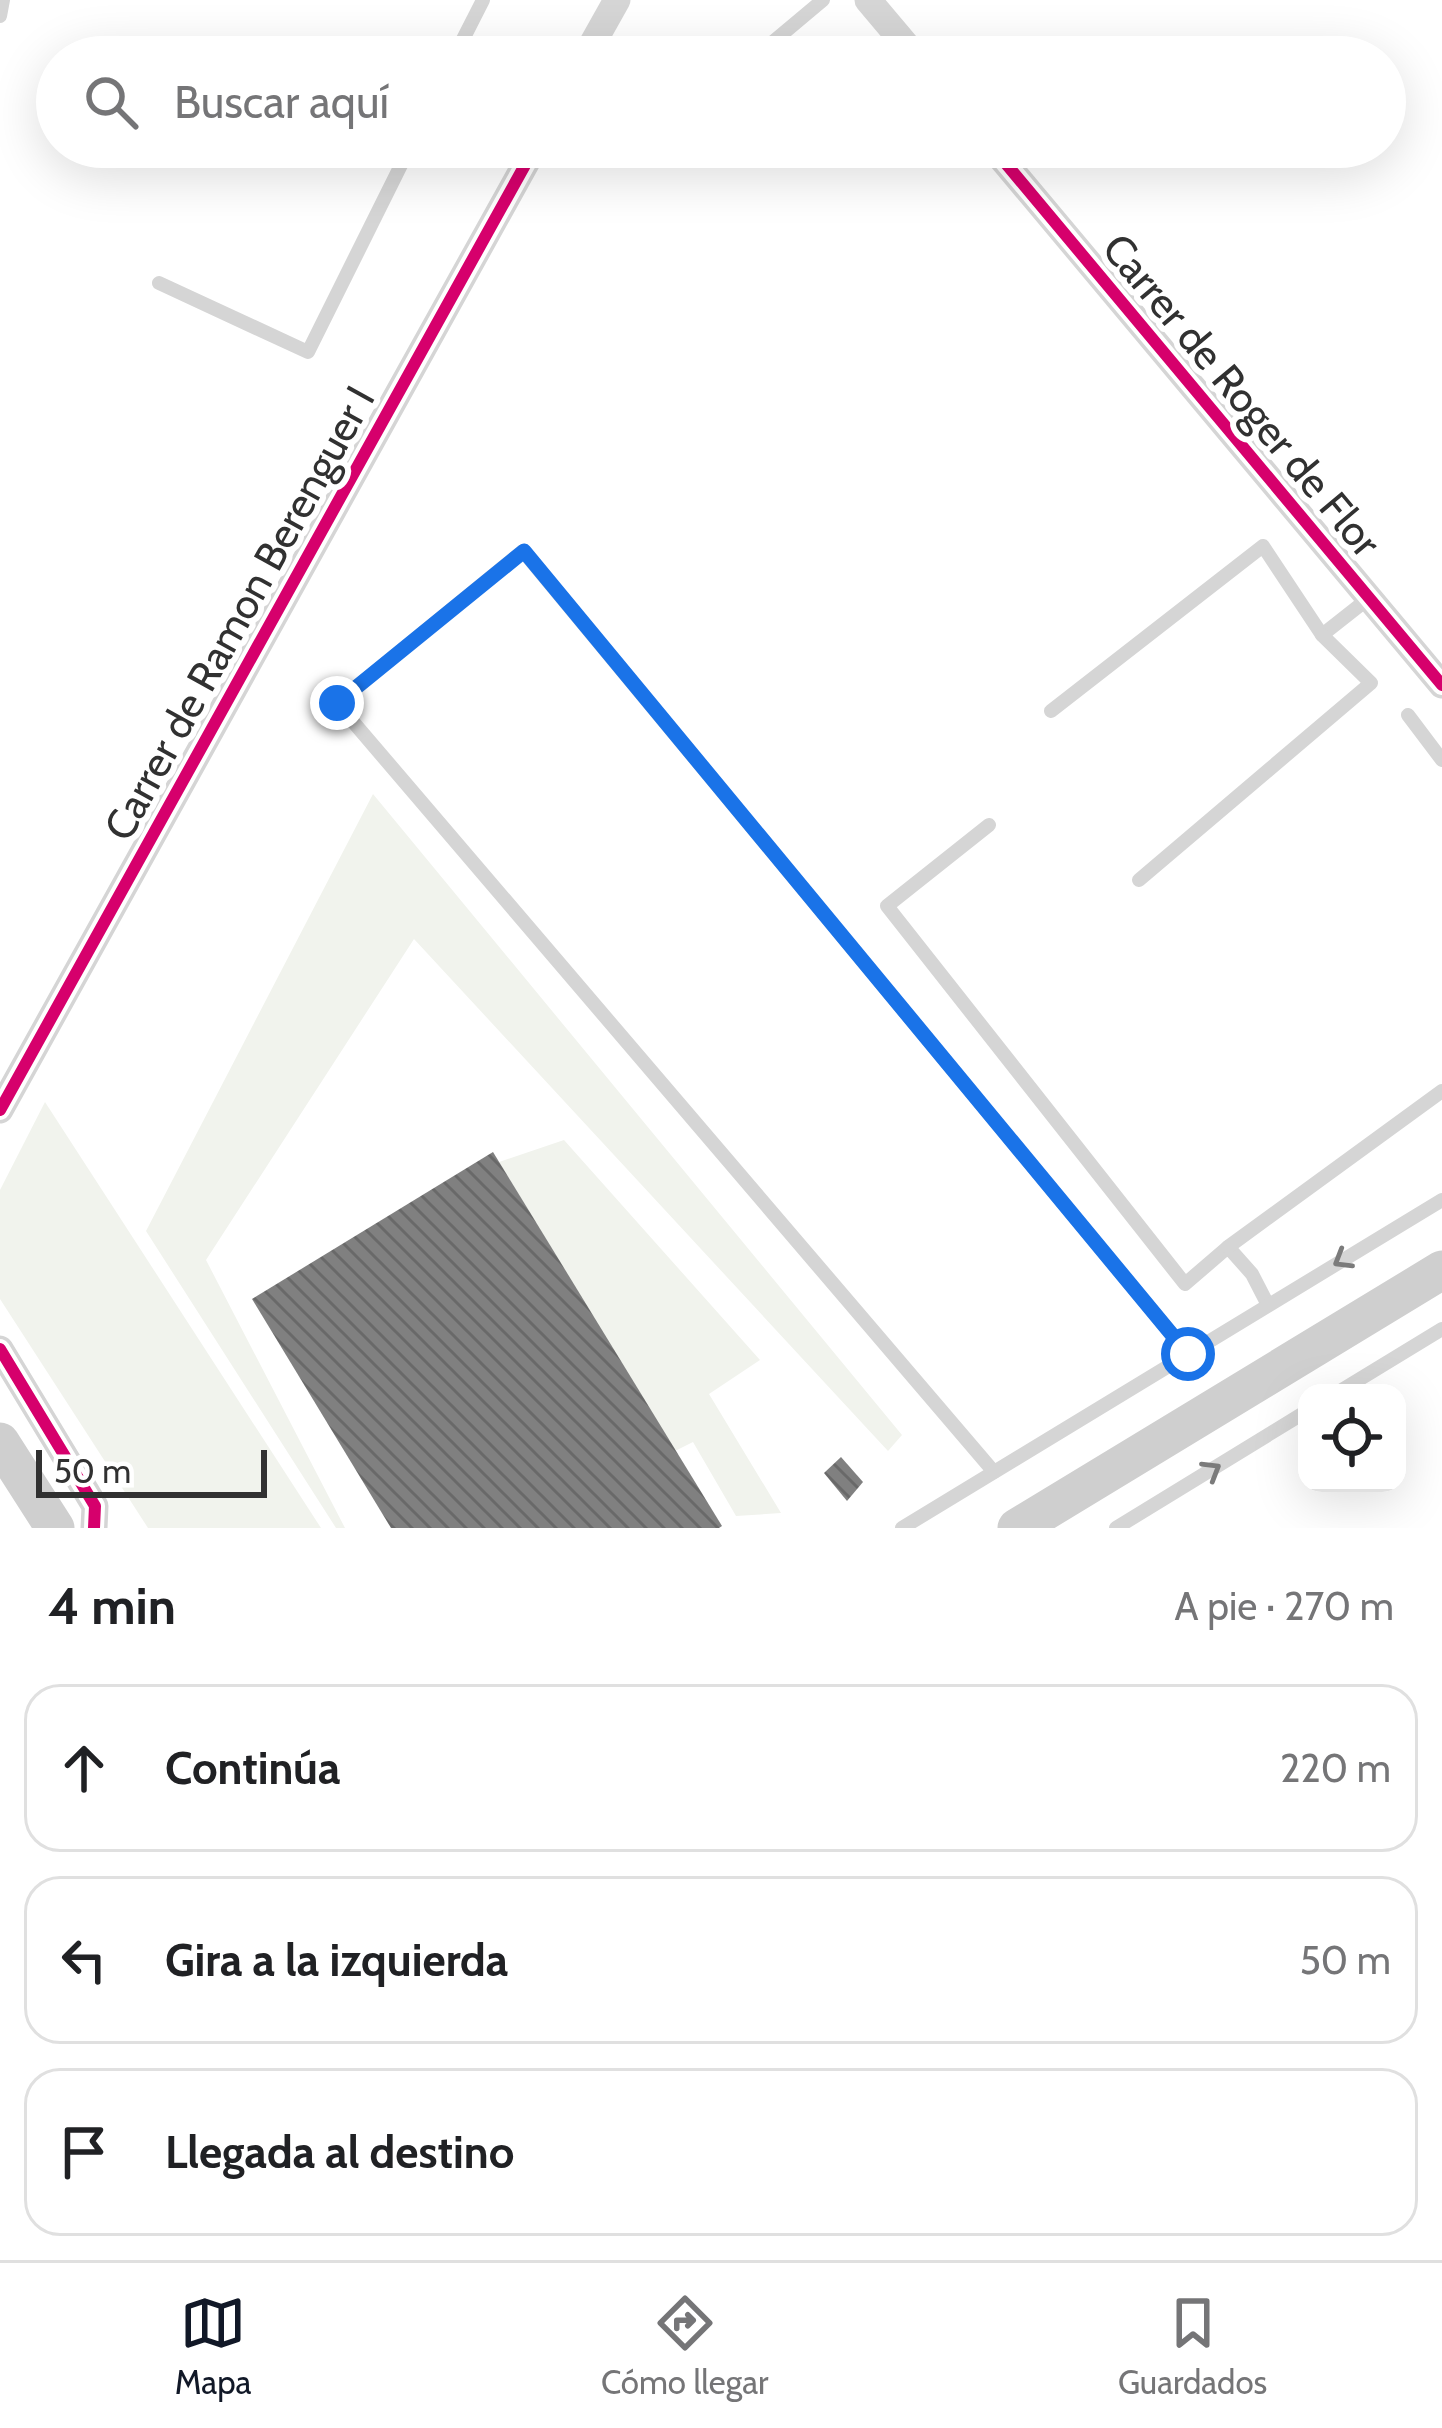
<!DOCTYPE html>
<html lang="es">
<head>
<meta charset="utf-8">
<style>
	:root { --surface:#fff; --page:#f2f2f2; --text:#202124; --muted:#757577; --line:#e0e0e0; --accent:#111827 }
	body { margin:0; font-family:Cabin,sans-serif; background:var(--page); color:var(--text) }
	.controls { position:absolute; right:36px; bottom:36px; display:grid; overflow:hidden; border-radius:24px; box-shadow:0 12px 48px #0002 }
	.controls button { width:108px; height:108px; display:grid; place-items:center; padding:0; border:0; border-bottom:3px solid var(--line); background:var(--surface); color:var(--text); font:60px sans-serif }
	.scale { position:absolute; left:36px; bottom:30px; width:231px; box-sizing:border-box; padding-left:12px; border:6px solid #313131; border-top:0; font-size:33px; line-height:42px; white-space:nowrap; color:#313131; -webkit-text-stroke:9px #fff; paint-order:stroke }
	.stop { position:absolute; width:36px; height:36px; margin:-27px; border:9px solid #1a73e8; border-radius:50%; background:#fff }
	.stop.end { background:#1a73e8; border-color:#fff; box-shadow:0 3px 12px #0008 }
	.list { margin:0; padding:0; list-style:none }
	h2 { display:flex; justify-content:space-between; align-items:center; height:156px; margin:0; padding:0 48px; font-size:51px }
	h2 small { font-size:39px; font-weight:400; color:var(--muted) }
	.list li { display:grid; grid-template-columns:78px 1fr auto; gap:36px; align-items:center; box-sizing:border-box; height:168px; margin:0 24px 24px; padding:0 24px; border:3px solid var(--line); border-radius:36px }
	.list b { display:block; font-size:45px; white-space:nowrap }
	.list em { font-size:39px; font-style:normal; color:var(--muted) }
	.icon { flex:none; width:66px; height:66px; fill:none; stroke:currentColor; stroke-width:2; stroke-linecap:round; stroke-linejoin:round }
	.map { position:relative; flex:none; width:1442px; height:1528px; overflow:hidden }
	.search { position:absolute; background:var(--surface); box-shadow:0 12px 48px #0002; left:36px; right:36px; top:36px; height:132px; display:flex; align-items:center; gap:30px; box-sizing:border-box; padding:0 42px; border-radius:66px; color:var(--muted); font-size:45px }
	.sheet { height:732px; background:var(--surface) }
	nav { display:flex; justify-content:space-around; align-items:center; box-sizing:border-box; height:168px; border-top:3px solid var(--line); background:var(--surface); font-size:33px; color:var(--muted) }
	nav a { display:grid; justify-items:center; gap:6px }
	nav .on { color:var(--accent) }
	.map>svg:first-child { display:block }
</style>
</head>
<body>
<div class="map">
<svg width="1442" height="1528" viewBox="0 0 1442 1528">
	<defs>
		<pattern id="building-back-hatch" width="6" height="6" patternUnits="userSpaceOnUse" patternTransform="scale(3)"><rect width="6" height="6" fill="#808080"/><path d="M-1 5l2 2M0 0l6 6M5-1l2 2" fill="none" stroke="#696969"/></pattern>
	</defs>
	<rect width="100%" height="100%" fill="#fff"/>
	<g fill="#f1f3ed">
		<path d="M373 794 902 1435 888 1451 414 939 206 1260 345 1528H336L146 1231Z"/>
		<path d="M45 1102 321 1528H148L0 1299V1190Z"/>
		<path d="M564 1140 760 1360 709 1394 781 1513 736 1516 693 1442 675 1451 499 1162Z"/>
	</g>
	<g fill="url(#building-back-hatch)">
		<path d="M493 1152 722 1526 719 1528H391L252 1299Z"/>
		<path d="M841 1457 863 1482 847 1501 824 1473Z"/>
	</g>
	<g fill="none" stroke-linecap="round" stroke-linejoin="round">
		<g stroke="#d5d5d5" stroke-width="14">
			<path d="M0 16 3 0"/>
			<path d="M454 57 483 0"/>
			<path d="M755 57 823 0"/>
			<path d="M159 283 308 352 410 147"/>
			<path d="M1051 711 1263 546 1322 635 1369 598"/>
			<path d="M1408 715 1442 760"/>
			<path d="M989 825 887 906 1185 1284 1228 1247 1252 1274 1268 1305"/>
			<path d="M1139 880 1371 683 1322 635"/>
			<path d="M1228 1247 1442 1091"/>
			<path d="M1337 1393 1442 1329"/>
			<path d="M994 1472 337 703 523 551 1188 1354"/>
			<path d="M902 1528 1442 1200"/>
			<path d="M1116 1528 1307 1411"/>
		</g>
		<g stroke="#d5d5d5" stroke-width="27">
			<path d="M868 0 916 57"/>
			<path d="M585 57 617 0"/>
			<path d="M992 147 1442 685"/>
			<path d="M0 1110 535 147"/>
			<path d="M0 1349 95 1506 94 1528"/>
		</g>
		<g stroke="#cfcfcf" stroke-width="39">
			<path d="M0 1442 55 1528"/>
			<path d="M1017 1528 1442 1270"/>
		</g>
		<g stroke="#fff" stroke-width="20">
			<g id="cycleway">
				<path d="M992 147 1442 685"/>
				<path d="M0 1110 535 147"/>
				<path d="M0 1349 95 1506 94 1528"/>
			</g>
		</g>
		<use href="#cycleway" stroke="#d6006c" stroke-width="12"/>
	</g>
	<defs><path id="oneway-chevron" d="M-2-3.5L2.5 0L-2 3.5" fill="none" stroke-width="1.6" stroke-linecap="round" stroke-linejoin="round" transform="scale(3)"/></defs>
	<g stroke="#7b7b7b">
		<use href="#oneway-chevron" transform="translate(1342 1260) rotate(149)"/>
		<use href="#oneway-chevron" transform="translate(1212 1470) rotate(-31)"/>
	</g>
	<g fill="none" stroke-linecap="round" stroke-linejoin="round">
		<path stroke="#1a73e8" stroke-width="15" d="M337 703 524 551 1188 1354"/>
	</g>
	<g text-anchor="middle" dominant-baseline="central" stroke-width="12" stroke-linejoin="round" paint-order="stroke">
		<g font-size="42" fill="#313131" stroke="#fff">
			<text transform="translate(1242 395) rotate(50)">Carrer de Roger de Flor</text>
			<text transform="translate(239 613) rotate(-61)">Carrer de Ramon Berenguer I</text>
		</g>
	</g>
</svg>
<div class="controls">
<button><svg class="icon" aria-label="locate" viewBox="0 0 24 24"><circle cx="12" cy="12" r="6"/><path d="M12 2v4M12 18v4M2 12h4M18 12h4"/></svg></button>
</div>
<div class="scale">50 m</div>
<div class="stop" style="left:1188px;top:1354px"></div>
<div class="stop end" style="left:337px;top:703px"></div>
<div class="search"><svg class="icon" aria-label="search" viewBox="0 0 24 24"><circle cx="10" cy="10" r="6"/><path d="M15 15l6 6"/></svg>Buscar aquí</div>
</div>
<section class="sheet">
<h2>4 min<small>A pie · 270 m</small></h2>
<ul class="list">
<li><svg class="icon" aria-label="ahead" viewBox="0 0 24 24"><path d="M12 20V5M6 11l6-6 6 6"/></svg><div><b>Continúa</b></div><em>220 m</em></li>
<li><svg class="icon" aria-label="left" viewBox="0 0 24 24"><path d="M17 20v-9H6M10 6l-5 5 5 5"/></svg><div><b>Gira a la izquierda</b></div><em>50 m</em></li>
<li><svg class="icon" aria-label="arrive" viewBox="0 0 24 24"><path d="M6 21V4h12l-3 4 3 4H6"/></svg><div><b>Llegada al destino</b></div></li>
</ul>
</section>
<nav>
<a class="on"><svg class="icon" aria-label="map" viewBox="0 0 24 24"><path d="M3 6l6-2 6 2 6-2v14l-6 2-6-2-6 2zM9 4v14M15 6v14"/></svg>Mapa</a>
<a><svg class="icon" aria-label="directions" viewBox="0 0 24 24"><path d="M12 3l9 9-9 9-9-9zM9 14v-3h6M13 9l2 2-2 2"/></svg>Cómo llegar</a>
<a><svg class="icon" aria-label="saved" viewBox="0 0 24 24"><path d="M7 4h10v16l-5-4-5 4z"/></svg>Guardados</a>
</nav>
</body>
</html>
